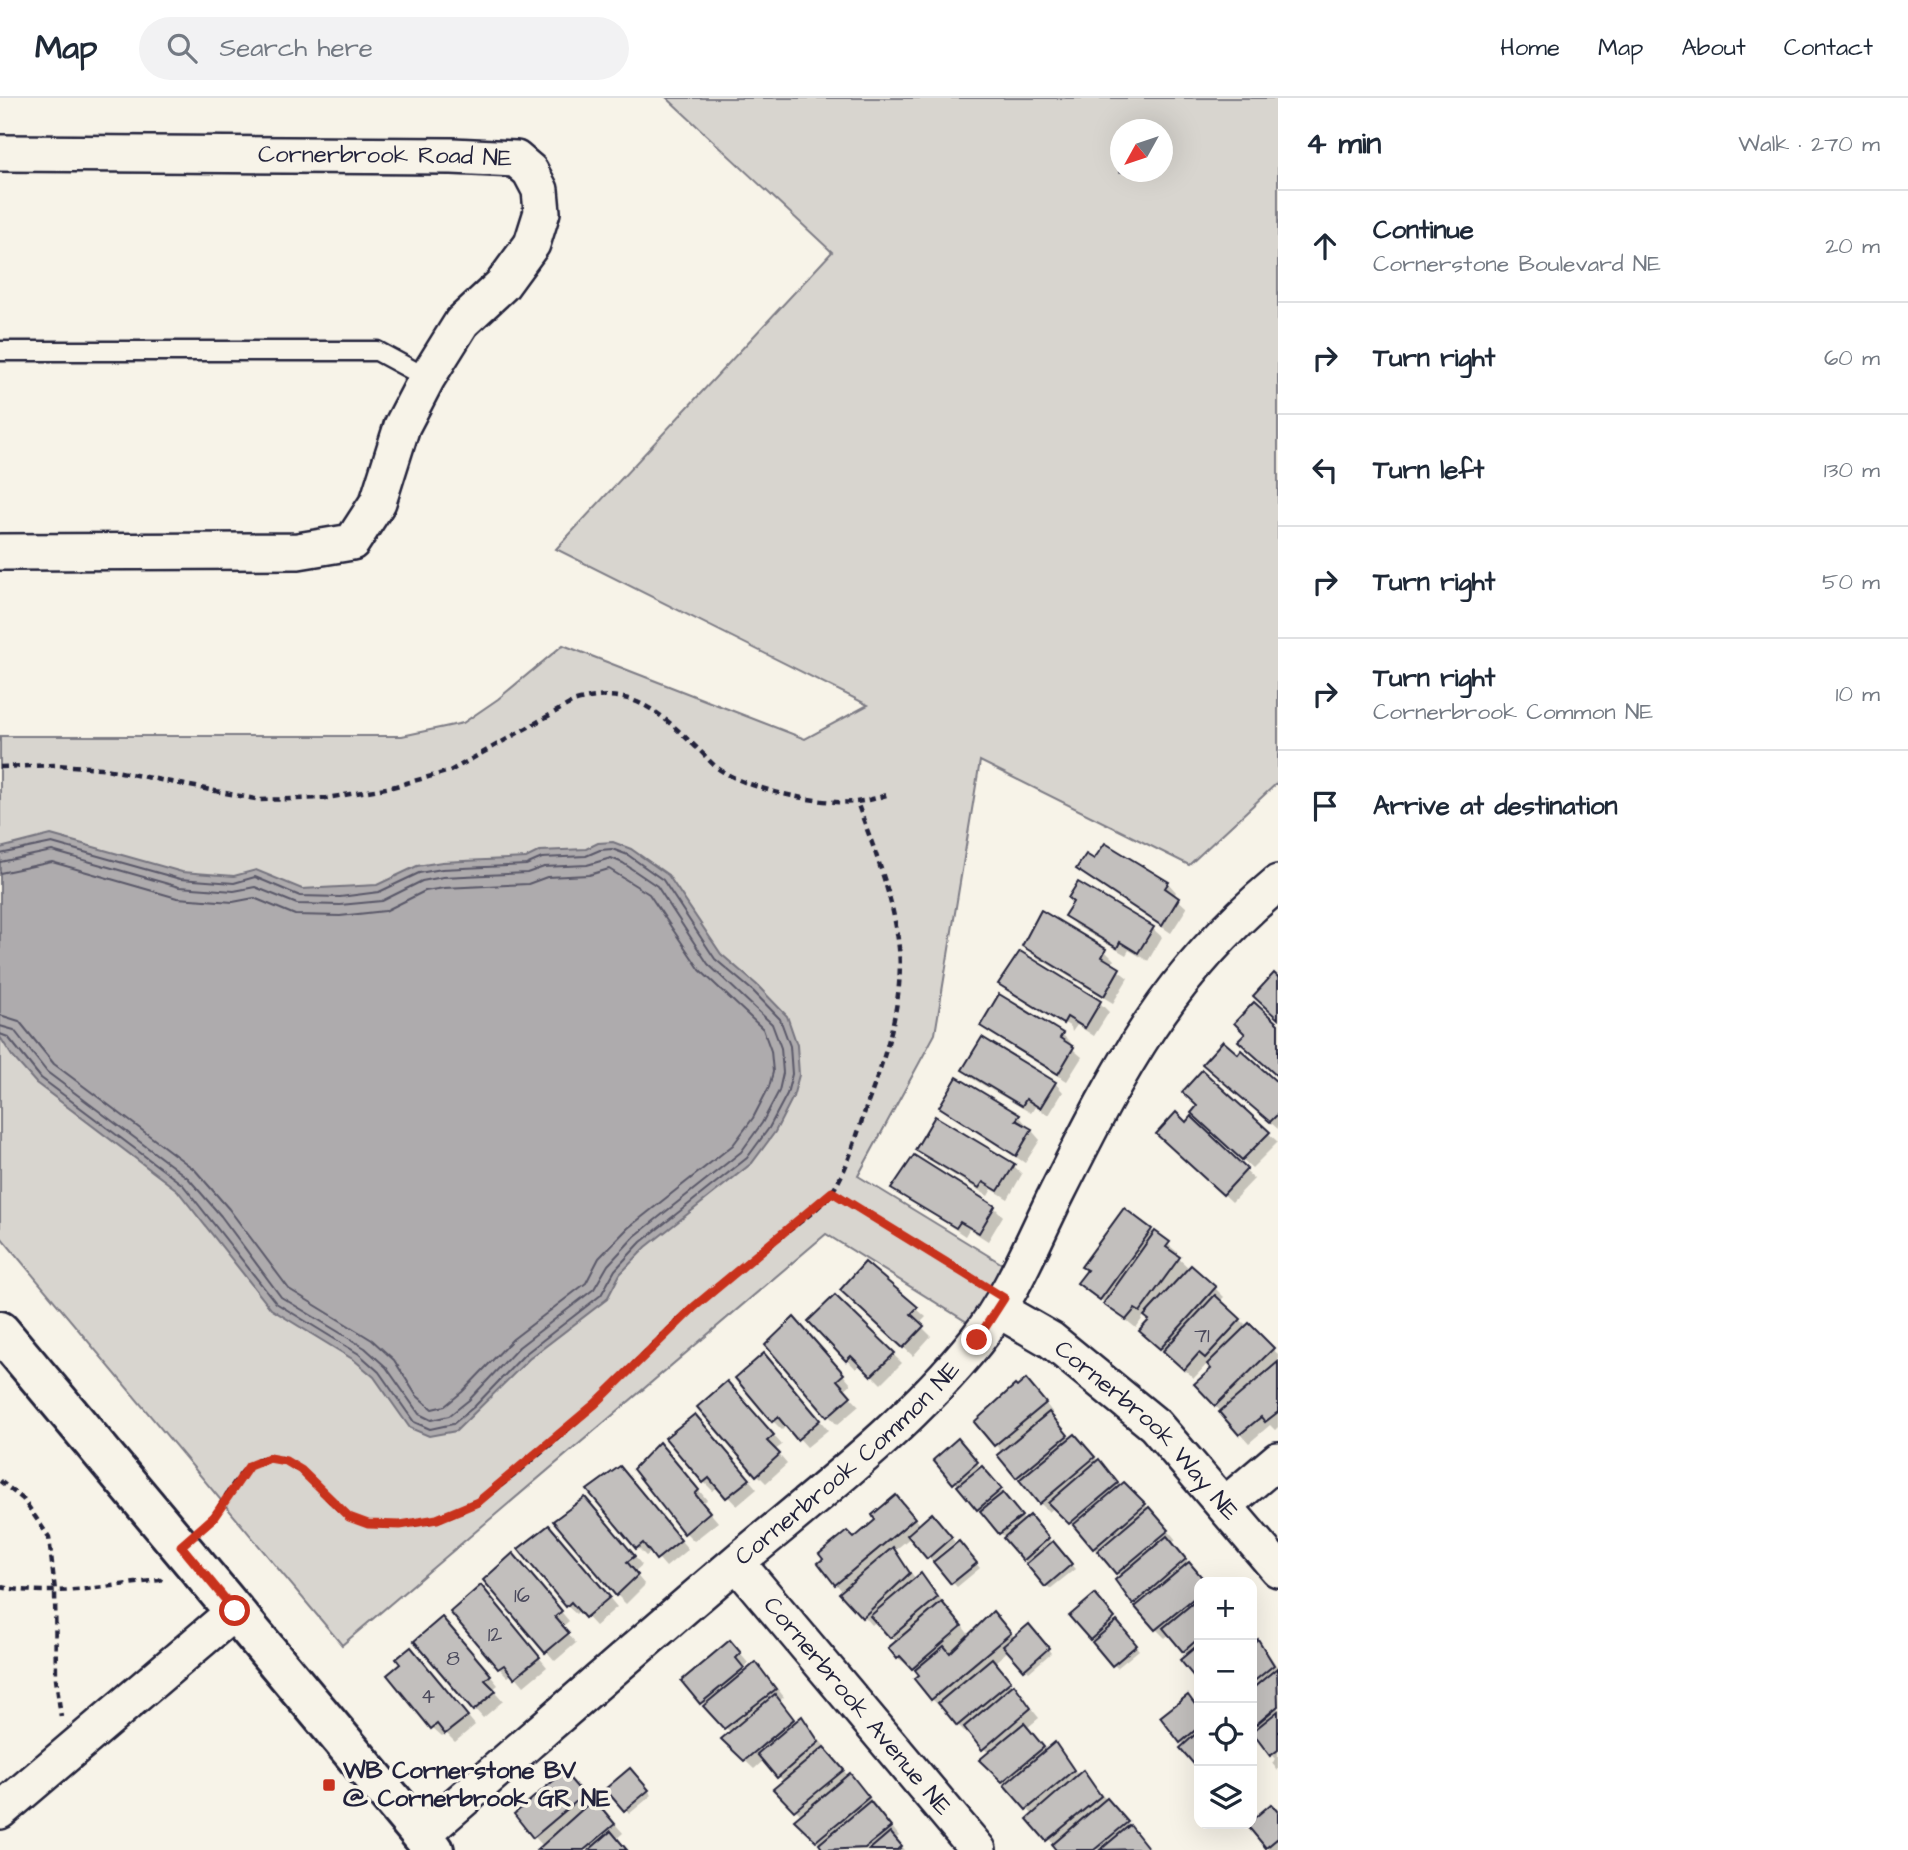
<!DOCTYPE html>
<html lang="en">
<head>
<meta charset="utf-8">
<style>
	:root { --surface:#fff; --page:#f2f2f3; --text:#1f2937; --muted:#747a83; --line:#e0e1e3 }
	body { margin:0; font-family:"Architects Daughter",sans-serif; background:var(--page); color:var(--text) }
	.controls { position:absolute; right:21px; bottom:21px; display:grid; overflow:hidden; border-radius:14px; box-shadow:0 7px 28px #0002 }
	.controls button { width:63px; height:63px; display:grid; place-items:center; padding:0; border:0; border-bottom:2px solid var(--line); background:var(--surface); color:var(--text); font:35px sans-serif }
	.compass { position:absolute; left:1110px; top:21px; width:63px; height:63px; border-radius:50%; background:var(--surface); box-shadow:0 7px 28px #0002; rotate:230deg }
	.stop { position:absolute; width:21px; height:21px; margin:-16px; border:5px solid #c8321e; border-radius:50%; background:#fff }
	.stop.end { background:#c8321e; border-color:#fff; box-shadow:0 2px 7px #0008 }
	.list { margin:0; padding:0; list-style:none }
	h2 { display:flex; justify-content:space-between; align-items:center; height:91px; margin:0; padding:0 28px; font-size:30px }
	h2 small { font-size:23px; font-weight:400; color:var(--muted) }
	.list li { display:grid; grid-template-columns:46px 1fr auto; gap:21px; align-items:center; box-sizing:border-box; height:112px; padding:0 28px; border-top:2px solid var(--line) }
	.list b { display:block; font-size:26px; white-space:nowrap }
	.list p { margin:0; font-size:23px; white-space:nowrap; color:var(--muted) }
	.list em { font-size:23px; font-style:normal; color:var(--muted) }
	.icon { flex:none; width:38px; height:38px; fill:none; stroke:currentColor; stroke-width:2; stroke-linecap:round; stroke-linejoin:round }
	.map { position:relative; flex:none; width:1278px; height:1752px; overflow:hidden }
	header { display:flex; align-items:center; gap:42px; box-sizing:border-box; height:98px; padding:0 35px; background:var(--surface); border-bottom:2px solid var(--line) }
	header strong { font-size:33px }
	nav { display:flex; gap:38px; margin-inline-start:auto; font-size:24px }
	.search { width:490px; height:63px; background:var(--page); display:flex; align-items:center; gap:18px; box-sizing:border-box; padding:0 24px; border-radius:38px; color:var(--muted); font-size:26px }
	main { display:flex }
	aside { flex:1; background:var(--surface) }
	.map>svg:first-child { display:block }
</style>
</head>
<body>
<header>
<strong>Map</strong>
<div class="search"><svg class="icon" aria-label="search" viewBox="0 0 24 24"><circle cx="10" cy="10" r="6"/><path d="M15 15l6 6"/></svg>Search here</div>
<nav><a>Home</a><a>Map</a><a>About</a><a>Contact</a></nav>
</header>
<main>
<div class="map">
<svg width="1278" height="1752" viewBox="0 0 1278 1752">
	<rect width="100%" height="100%" fill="#f7f3e8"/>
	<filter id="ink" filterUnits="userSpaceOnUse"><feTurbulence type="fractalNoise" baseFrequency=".0143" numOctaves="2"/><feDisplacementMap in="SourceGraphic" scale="14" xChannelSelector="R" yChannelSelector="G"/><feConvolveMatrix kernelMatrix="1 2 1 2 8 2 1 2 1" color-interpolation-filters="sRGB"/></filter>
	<g filter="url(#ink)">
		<path fill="#d8d5cf" stroke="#7d7c85" stroke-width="2" fill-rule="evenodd" d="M667 0H1278V684L1189 767 980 663 935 936 858 1078 1017 1175 983 1234 826 1136 342 1547 0 1138V638H402L463 625 498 601 563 547 805 641 868 607 556 451 832 154ZM1120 32H1162V74H1120Z"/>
		<path fill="#aeabad" stroke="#76747f" stroke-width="2" d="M51 737 182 774 234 778 256 772 302 791 377 787 417 768 442 764 526 760 540 753 586 751 598 745 613 744 631 751 668 777 721 856 757 887 787 918 797 947 799 977 793 999 775 1034 752 1065 646 1149 620 1176 607 1201 529 1261 456 1333 429 1338 410 1330 374 1279 354 1262 271 1211 177 1092 36 985 12 958 0 939V750Z"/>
		<g fill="#0003">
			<path d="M1095 763 1168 785 1176 794 1174 798 1187 810 1171 835 1078 771Z"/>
			<path d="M1081 786 1153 831 1162 839 1148 863 1129 852 1126 857 1075 827 1067 818Z"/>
			<path d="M1024 848 1105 853 1114 862 1111 867 1128 880 1113 905 1033 857Z"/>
			<path d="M1021 855 1100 905 1109 914 1094 938 1077 927 1072 934 1071 929 1008 890V894L1000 886Z"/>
			<path d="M999 899 1062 936 1071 945 1069 948 1082 959 1067 983 991 936 982 927Z"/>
			<path d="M964 972 1055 985 1063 994 1049 1017 1035 1009 1031 1015 973 981Z"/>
			<path d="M1202 975 1278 1044 1252 1070 1202 1024 1199 1008Z"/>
			<path d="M1213 975 1278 987V1031Z"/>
			<path d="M941 1008 1019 1018 1040 1042 1025 1065Z"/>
			<path d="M1191 1021 1254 1081 1232 1104 1168 1044Z"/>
			<path d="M917 1052 1013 1067 1022 1076 1008 1101 992 1091 988 1098 926 1060Z"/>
			<path d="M914 1060 994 1109 1003 1118 988 1143 969 1131 965 1138 894 1090Z"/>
			<path d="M1151 1132 1177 1154 1175 1157 1190 1171 1215 1190 1224 1199 1220 1203 1278 1256V1329L1275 1332 1270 1327 1249 1345 1196 1286 1214 1271 1208 1265 1194 1280 1151 1242V1223L1144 1218 1136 1230 1080 1185 1088 1173 1083 1169Z"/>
			<path d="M865 1166 926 1219 919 1226 931 1238 913 1258 851 1201Z"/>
			<path d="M835 1200 902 1265 881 1286 861 1266 856 1271 810 1223Z"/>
			<path d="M803 1230 851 1286 844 1292 859 1308 837 1327 768 1247Z"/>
			<path d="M773 1266 828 1332 807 1349 787 1327 782 1332 773 1323Z"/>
			<path d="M1035 1292 1053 1315 1050 1317 1071 1341 1084 1347 1121 1389 1124 1386 1158 1420 1176 1442 1172 1445 1205 1484H1199V1583L1183 1562 1188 1557 1170 1536 1165 1540 1156 1531 1134 1505 1121 1479 1055 1409 1049 1414 1040 1405 995 1346Z"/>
			<path d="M736 1294 782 1347 775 1352 787 1366 766 1385 757 1376Z"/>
			<path d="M703 1327 757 1391 737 1408 718 1388 713 1393 704 1384Z"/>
			<path d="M962 1347 1025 1423 1029 1419 1075 1471 1050 1491 936 1362Z"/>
			<path d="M668 1355 707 1402 702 1405 718 1424 694 1443 686 1435Z"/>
			<path d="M628 1379 688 1451 666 1469 652 1453 646 1458 637 1449Z"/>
			<path d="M896 1399 921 1427 932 1418 955 1444 932 1463 911 1439 894 1453 916 1481 921 1477 929 1486 970 1538 1002 1524 1015 1540 1033 1532 1051 1555 1029 1574 1009 1552 994 1565 1039 1620 1027 1630 1047 1653 1055 1647 1079 1678 1083 1675 1150 1752 1056 1751 1034 1718 982 1663 989 1656 970 1633 967 1636 932 1601 916 1581 921 1577 898 1560 897 1545 877 1523 872 1527 836 1486 854 1442 878 1422Z"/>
			<path d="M594 1410 642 1467 634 1474 645 1487 626 1506 617 1497Z"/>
			<path d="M558 1438 617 1509 595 1528 580 1512 576 1516 567 1508Z"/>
			<path d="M963 1450 980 1470 957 1489 936 1465Z"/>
			<path d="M521 1466 569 1523 562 1529 576 1545 555 1563 485 1482Z"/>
			<path d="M489 1498 547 1569 524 1588 513 1575 508 1579 499 1570 452 1514Z"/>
			<path d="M1094 1499 1139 1552 1117 1570 1072 1518Z"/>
			<path d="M451 1530 498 1587 493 1591 503 1603 483 1620 475 1611Z"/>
			<path d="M1252 1543 1255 1546 1258 1543 1266 1552 1278 1570V1673L1272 1665 1276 1661 1258 1640 1255 1643 1252 1640Z"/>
			<path d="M738 1553 748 1565 743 1570 747 1574 756 1566 765 1575 784 1599 779 1603 797 1625 802 1620 849 1679 859 1686 899 1738 895 1741 905 1752H827L808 1736 802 1718 776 1691 784 1684 764 1662 754 1671 732 1650 731 1635 683 1583Z"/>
			<path d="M420 1560 475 1627 455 1644 446 1635 442 1638 433 1630 390 1578Z"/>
			<path d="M1191 1604 1199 1613V1670L1182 1650 1185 1647 1182 1644Z"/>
			<path d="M634 1676 652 1697 629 1716 608 1691Z"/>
			<path d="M572 1685 591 1706 603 1712 623 1735 616 1741 626 1752 538 1750 542 1747 534 1738Z"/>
			<path d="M1271 1708 1278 1716V1752H1270L1249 1726Z"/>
		</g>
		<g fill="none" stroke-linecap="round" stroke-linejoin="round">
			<g stroke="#5a5969" stroke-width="2">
				<path d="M0 756 52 745 180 781 234 785 255 779 300 798 340 799 379 794 419 775 442 771 526 767 542 760 586 758 600 752 612 751 628 757 663 782 715 861 753 893 780 921 790 948 792 976 787 996 769 1030 747 1060 641 1144 615 1172 601 1197 525 1256 475 1308 453 1326 430 1331 414 1324 379 1274 359 1256 276 1205 183 1087 41 980 8 939 0 936"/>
				<path d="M0 764 52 753 179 789 234 793 255 789 297 806 340 807 382 803 422 783 443 779 527 775 544 769 587 767 611 760 623 765 657 788 708 866 772 926 781 950 783 975 779 993 762 1025 741 1054 635 1138 608 1167 594 1191 519 1249 469 1302 449 1318 431 1322 419 1316 386 1269 365 1250 281 1199 221 1118 188 1080 47 974 14 932 0 928"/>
				<path d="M0 775 52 764 177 800 233 804 254 800 295 817 340 818 385 813 425 793 444 790 528 786 547 779 589 777 609 771 649 796 700 872 763 931 771 953 773 974 769 989 753 1020 733 1047 628 1130 599 1160 586 1185 513 1241 462 1294 445 1308 432 1311 416 1297 394 1262 372 1242 289 1191 229 1111 195 1072 54 966 19 923 0 917"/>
			</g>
		</g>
		<g fill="#c2bfbd" stroke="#22223b" stroke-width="2">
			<path d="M1105 745 1169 784 1165 790 1179 800 1162 828 1076 771 1086 756 1094 761Z"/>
			<path d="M1078 784 1154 829 1138 855 1120 844 1117 850 1064 818 1073 804 1068 800Z"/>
			<path d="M1041 812 1106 851 1102 859 1120 870 1104 898 1022 848Z"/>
			<path d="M1020 853 1101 903 1085 930 1067 919 1063 926 998 886Z"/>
			<path d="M1274 875 1278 879V921L1253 898Z"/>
			<path d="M999 896 1063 935 1060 940 1074 949 1058 976 980 928Z"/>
			<path d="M1254 904 1278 926V979L1238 943 1245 936 1234 925Z"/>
			<path d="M982 939 1056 984 1040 1010 1026 1001 1022 1008 962 972Z"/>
			<path d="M1223 943 1238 956 1241 952 1278 985V1016L1270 1024 1202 966Z"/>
			<path d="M1202 972 1270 1034 1242 1062 1191 1015 1197 1008 1182 994Z"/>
			<path d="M957 979 1020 1017 1016 1022 1032 1031 1016 1058 939 1009Z"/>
			<path d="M1176 1014 1186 1024 1191 1018 1247 1071 1223 1097 1156 1036Z"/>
			<path d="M935 1018 1015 1066 998 1093 983 1084 979 1090 915 1052Z"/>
			<path d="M914 1057 995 1108 979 1135 960 1124 956 1130 891 1091Z"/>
			<path d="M1124 1110 1152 1131 1100 1202 1077 1185 1087 1172 1081 1169Z"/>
			<path d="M1155 1133 1170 1144 1166 1149 1180 1159 1140 1214 1135 1211 1126 1222 1103 1206Z"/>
			<path d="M865 1164 918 1209 911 1216 924 1228 903 1250 840 1192Z"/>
			<path d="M1191 1167 1216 1189 1160 1251 1139 1233 1149 1222 1144 1218Z"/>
			<path d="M835 1197 895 1255 871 1278 851 1258 846 1263 808 1223Z"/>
			<path d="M1215 1197 1241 1221 1205 1260 1199 1255 1184 1272 1163 1253Z"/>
			<path d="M794 1219 844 1276 837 1282 851 1298 827 1319 765 1247Z"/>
			<path d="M1249 1225 1274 1250 1215 1308 1194 1286 1211 1271 1207 1266Z"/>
			<path d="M764 1255 820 1322 797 1342 778 1319 772 1324 735 1280Z"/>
			<path d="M1278 1264V1314L1265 1324 1261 1319 1239 1337 1219 1314Z"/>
			<path d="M1026 1281 1046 1305 994 1348 974 1324 1015 1287 1017 1289Z"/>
			<path d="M727 1283 774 1337 767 1343 780 1356 756 1378 697 1309Z"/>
			<path d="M1049 1314 1068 1337 1016 1380 997 1357Z"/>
			<path d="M695 1316 750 1381 726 1400 709 1380 703 1385 665 1340Z"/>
			<path d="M1075 1336 1095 1359 1039 1406 1019 1382Z"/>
			<path d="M958 1340 978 1364 953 1386 933 1362Z"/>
			<path d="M659 1344 699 1392 695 1396 710 1414 684 1436 633 1371Z"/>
			<path d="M1099 1361 1118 1385 1069 1426 1048 1405Z"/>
			<path d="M620 1368 681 1442 656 1462 643 1445 636 1451 587 1392Z"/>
			<path d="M982 1368 1002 1391 977 1412 957 1388Z"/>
			<path d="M1124 1384 1146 1406 1093 1451 1073 1427Z"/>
			<path d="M1003 1395 1022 1418 999 1436 980 1413Z"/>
			<path d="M896 1397 915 1420 835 1487 818 1465 823 1461 819 1456 847 1433 854 1440 875 1422 872 1417Z"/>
			<path d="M585 1399 635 1458 627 1464 638 1477 616 1498 553 1423Z"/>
			<path d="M1149 1409 1169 1432 1116 1476 1097 1453Z"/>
			<path d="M932 1415 952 1439 927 1461 907 1437Z"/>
			<path d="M1030 1417 1049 1440 1023 1463 1003 1440Z"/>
			<path d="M549 1427 610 1499 585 1520 571 1504 566 1509 518 1451Z"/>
			<path d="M1167 1438 1186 1461 1133 1507 1115 1482Z"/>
			<path d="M959 1443 977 1465 951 1486 933 1464Z"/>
			<path d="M1053 1443 1072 1466 1045 1489 1026 1466Z"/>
			<path d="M893 1449 910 1475 862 1520 839 1495Z"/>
			<path d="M513 1455 562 1513 555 1519 569 1535 545 1555 483 1482Z"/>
			<path d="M1189 1464 1206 1484H1199V1496L1155 1532 1135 1509Z"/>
			<path d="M921 1475 938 1499 890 1540 870 1518Z"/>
			<path d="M481 1487 540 1559 514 1580 504 1567 498 1571 450 1514Z"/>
			<path d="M1095 1496 1115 1520 1090 1542 1069 1518Z"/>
			<path d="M1199 1500V1540L1183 1554 1163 1530Z"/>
			<path d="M942 1504 962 1528 912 1571 900 1558 897 1561 888 1550Z"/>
			<path d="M993 1513 1011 1535 931 1602 914 1581 919 1577 915 1572 944 1548 950 1555Z"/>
			<path d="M442 1519 491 1577 485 1582 496 1593 473 1613 414 1543Z"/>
			<path d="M1117 1523 1137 1547 1112 1568 1092 1544Z"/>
			<path d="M1029 1526 1049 1550 1024 1572 1003 1548Z"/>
			<path d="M1258 1541 1274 1567 1252 1585V1546Z"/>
			<path d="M730 1542 741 1555 736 1560 744 1570 700 1606 681 1583Z"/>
			<path d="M1199 1546V1585L1180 1562Z"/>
			<path d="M411 1549 468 1618 445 1636 437 1626 431 1631 387 1577 400 1566 396 1561Z"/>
			<path d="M992 1560 1011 1583 957 1628 938 1605Z"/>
			<path d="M756 1564 776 1591 724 1631 703 1608Z"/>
			<path d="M1277 1570 1278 1608 1252 1630V1591Z"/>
			<path d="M1014 1586 1031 1610 982 1652 964 1629Z"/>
			<path d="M775 1596 794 1621 744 1663 721 1641Z"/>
			<path d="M1188 1597 1199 1612V1629L1180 1645 1160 1619Z"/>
			<path d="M1278 1613V1652L1270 1658 1252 1634Z"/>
			<path d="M802 1618 819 1644 777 1680 757 1656Z"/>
			<path d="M1024 1625 1044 1649 1002 1684 979 1662Z"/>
			<path d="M1199 1633V1672L1180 1650Z"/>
			<path d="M1055 1644 1074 1672 1026 1712 1004 1687Z"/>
			<path d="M824 1649 844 1672 794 1713 773 1691Z"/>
			<path d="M630 1670 649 1692 624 1713 605 1691Z"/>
			<path d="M1083 1672 1101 1698 1046 1743 1027 1721Z"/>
			<path d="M564 1674 584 1697 533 1740 514 1716Z"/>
			<path d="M850 1675 869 1699 816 1743 794 1722Z"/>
			<path d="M1107 1700 1128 1724 1094 1752H1056L1052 1747Z"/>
			<path d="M594 1701 615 1726 584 1752H537Z"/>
			<path d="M870 1703 891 1729 865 1750 823 1752 819 1746Z"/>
			<path d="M1271 1706 1278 1714V1740L1266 1750 1246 1726H1252V1722Z"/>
			<path d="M1130 1727 1149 1751 1100 1752Z"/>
			<path d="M611 1733 627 1752H589Z"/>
			<path d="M890 1734 902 1748 898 1752H869Z"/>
		</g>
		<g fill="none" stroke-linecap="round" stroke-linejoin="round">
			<g stroke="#22223b" stroke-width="23">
				<path id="service" d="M0 253H377L427 280"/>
			</g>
			<g stroke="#22223b" stroke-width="40">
				<g id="minor">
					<path id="s1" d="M0 55 452 58 516 61 530 73 540 92 542 114 532 146 502 187 462 224 427 280 402 328 378 404 352 444 298 453 0 454"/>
					<path id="s2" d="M999 1212 1051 1242 1155 1327 1278 1471"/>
					<path d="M1225 1407 1278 1362"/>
					<path id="s3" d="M737 1465 978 1752"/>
					<path d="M0 1713 235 1513"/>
					<path id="s4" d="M422 1737C527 1646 631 1554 737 1464 820 1394 907 1329 976 1243 1011 1199 1032 1145 1057 1095 1121 968 1167 878 1278 785"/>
				</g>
			</g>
			<g stroke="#22223b" stroke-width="44">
				<path id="tertiary" d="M0 1233 434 1752"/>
			</g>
			<g stroke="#22223b" stroke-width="4.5" stroke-dasharray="7 5" stroke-linecap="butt">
				<path d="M0 669 56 667 101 670 260 702 327 700 392 689 450 673 573 604C632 586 658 613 698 651 706 658 713 668 722 673 751 692 821 707 856 704 866 703 877 700 887 697"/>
				<path d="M832 1094 977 1183"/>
				<path d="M0 1383 23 1401 49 1439 55 1493 56 1581 61 1619"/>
				<path d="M205 1428C222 1411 230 1384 248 1369 290 1335 321 1405 352 1420 377 1432 410 1428 436 1422 502 1404 602 1298 652 1248 689 1211 731 1178 772 1145 791 1130 817 1114 832 1094 848 1071 857 1036 866 1010 885 959 904 905 899 850 894 800 874 751 857 704"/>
				<path d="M0 1489C54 1499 107 1488 160 1482L162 1479"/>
			</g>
			<use href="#service" stroke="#f7f3e8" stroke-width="18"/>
			<use href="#minor" stroke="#f7f3e8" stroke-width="35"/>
			<use href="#tertiary" stroke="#f7f3e8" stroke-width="38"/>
		</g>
	</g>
	<g fill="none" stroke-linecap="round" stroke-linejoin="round" filter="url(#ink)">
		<path stroke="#c8321e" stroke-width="9" d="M235 1513 181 1448 214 1419 249 1368 269 1360 286 1363 301 1372 349 1419 368 1426 400 1427 437 1421 478 1404 595 1306 694 1209 832 1094 1004 1200 977 1242"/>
	</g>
	<rect fill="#c8321e" stroke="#f7f3e8" stroke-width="2.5" x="322" y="1680" width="14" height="14" rx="3.5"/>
	<g text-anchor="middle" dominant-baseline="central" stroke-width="7" stroke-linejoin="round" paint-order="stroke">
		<g font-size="21" fill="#4a495c">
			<text x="1202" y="1237">71</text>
			<text x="522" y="1497">16</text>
			<text x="495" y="1536">12</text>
			<text x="453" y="1560">8</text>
			<text x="428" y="1598">4</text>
		</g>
		<g font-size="24" fill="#22223b" stroke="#f7f3e8">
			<text stroke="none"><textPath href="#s1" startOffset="385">Cornerbrook Road NE</textPath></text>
			<text stroke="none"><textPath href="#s2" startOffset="192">Cornerbrook Way NE</textPath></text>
			<text stroke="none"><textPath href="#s4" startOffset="565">Cornerbrook Common NE</textPath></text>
			<text stroke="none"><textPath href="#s3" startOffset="187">Cornerbrook Avenue NE</textPath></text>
		</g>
		<g font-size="24" font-weight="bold" fill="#22223b" stroke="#f7f3e8" text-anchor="start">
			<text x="343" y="1673">WB Cornerstone BV<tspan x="343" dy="28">@ Cornerbrook GR NE</tspan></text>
		</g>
	</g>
</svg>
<div class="controls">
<button>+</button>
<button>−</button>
<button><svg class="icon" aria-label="locate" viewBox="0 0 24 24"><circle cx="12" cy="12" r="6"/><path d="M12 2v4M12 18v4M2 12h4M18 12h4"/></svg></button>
<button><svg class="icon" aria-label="layers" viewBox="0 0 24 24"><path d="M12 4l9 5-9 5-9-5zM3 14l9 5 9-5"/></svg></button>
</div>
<svg class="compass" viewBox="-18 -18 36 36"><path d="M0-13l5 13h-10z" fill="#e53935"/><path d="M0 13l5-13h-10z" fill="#747a83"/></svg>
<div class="stop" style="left:235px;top:1513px"></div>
<div class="stop end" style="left:977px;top:1242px"></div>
</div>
<aside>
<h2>4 min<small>Walk · 270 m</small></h2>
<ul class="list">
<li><svg class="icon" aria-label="ahead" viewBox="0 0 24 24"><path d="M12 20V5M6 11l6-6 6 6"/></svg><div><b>Continue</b><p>Cornerstone Boulevard NE</p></div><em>20 m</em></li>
<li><svg class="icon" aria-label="right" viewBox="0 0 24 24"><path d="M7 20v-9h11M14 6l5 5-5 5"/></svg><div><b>Turn right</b></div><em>60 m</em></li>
<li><svg class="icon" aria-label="left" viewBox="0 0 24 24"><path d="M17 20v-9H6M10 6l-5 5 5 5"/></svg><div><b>Turn left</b></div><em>130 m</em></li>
<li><svg class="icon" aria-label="right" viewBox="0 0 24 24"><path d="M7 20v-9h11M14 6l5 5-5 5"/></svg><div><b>Turn right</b></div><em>50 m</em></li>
<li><svg class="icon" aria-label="right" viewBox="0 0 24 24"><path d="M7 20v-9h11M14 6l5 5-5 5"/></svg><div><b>Turn right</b><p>Cornerbrook Common NE</p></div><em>10 m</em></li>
<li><svg class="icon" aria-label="arrive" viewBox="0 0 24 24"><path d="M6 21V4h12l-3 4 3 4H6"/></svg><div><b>Arrive at destination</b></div></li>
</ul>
</aside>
</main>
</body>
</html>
